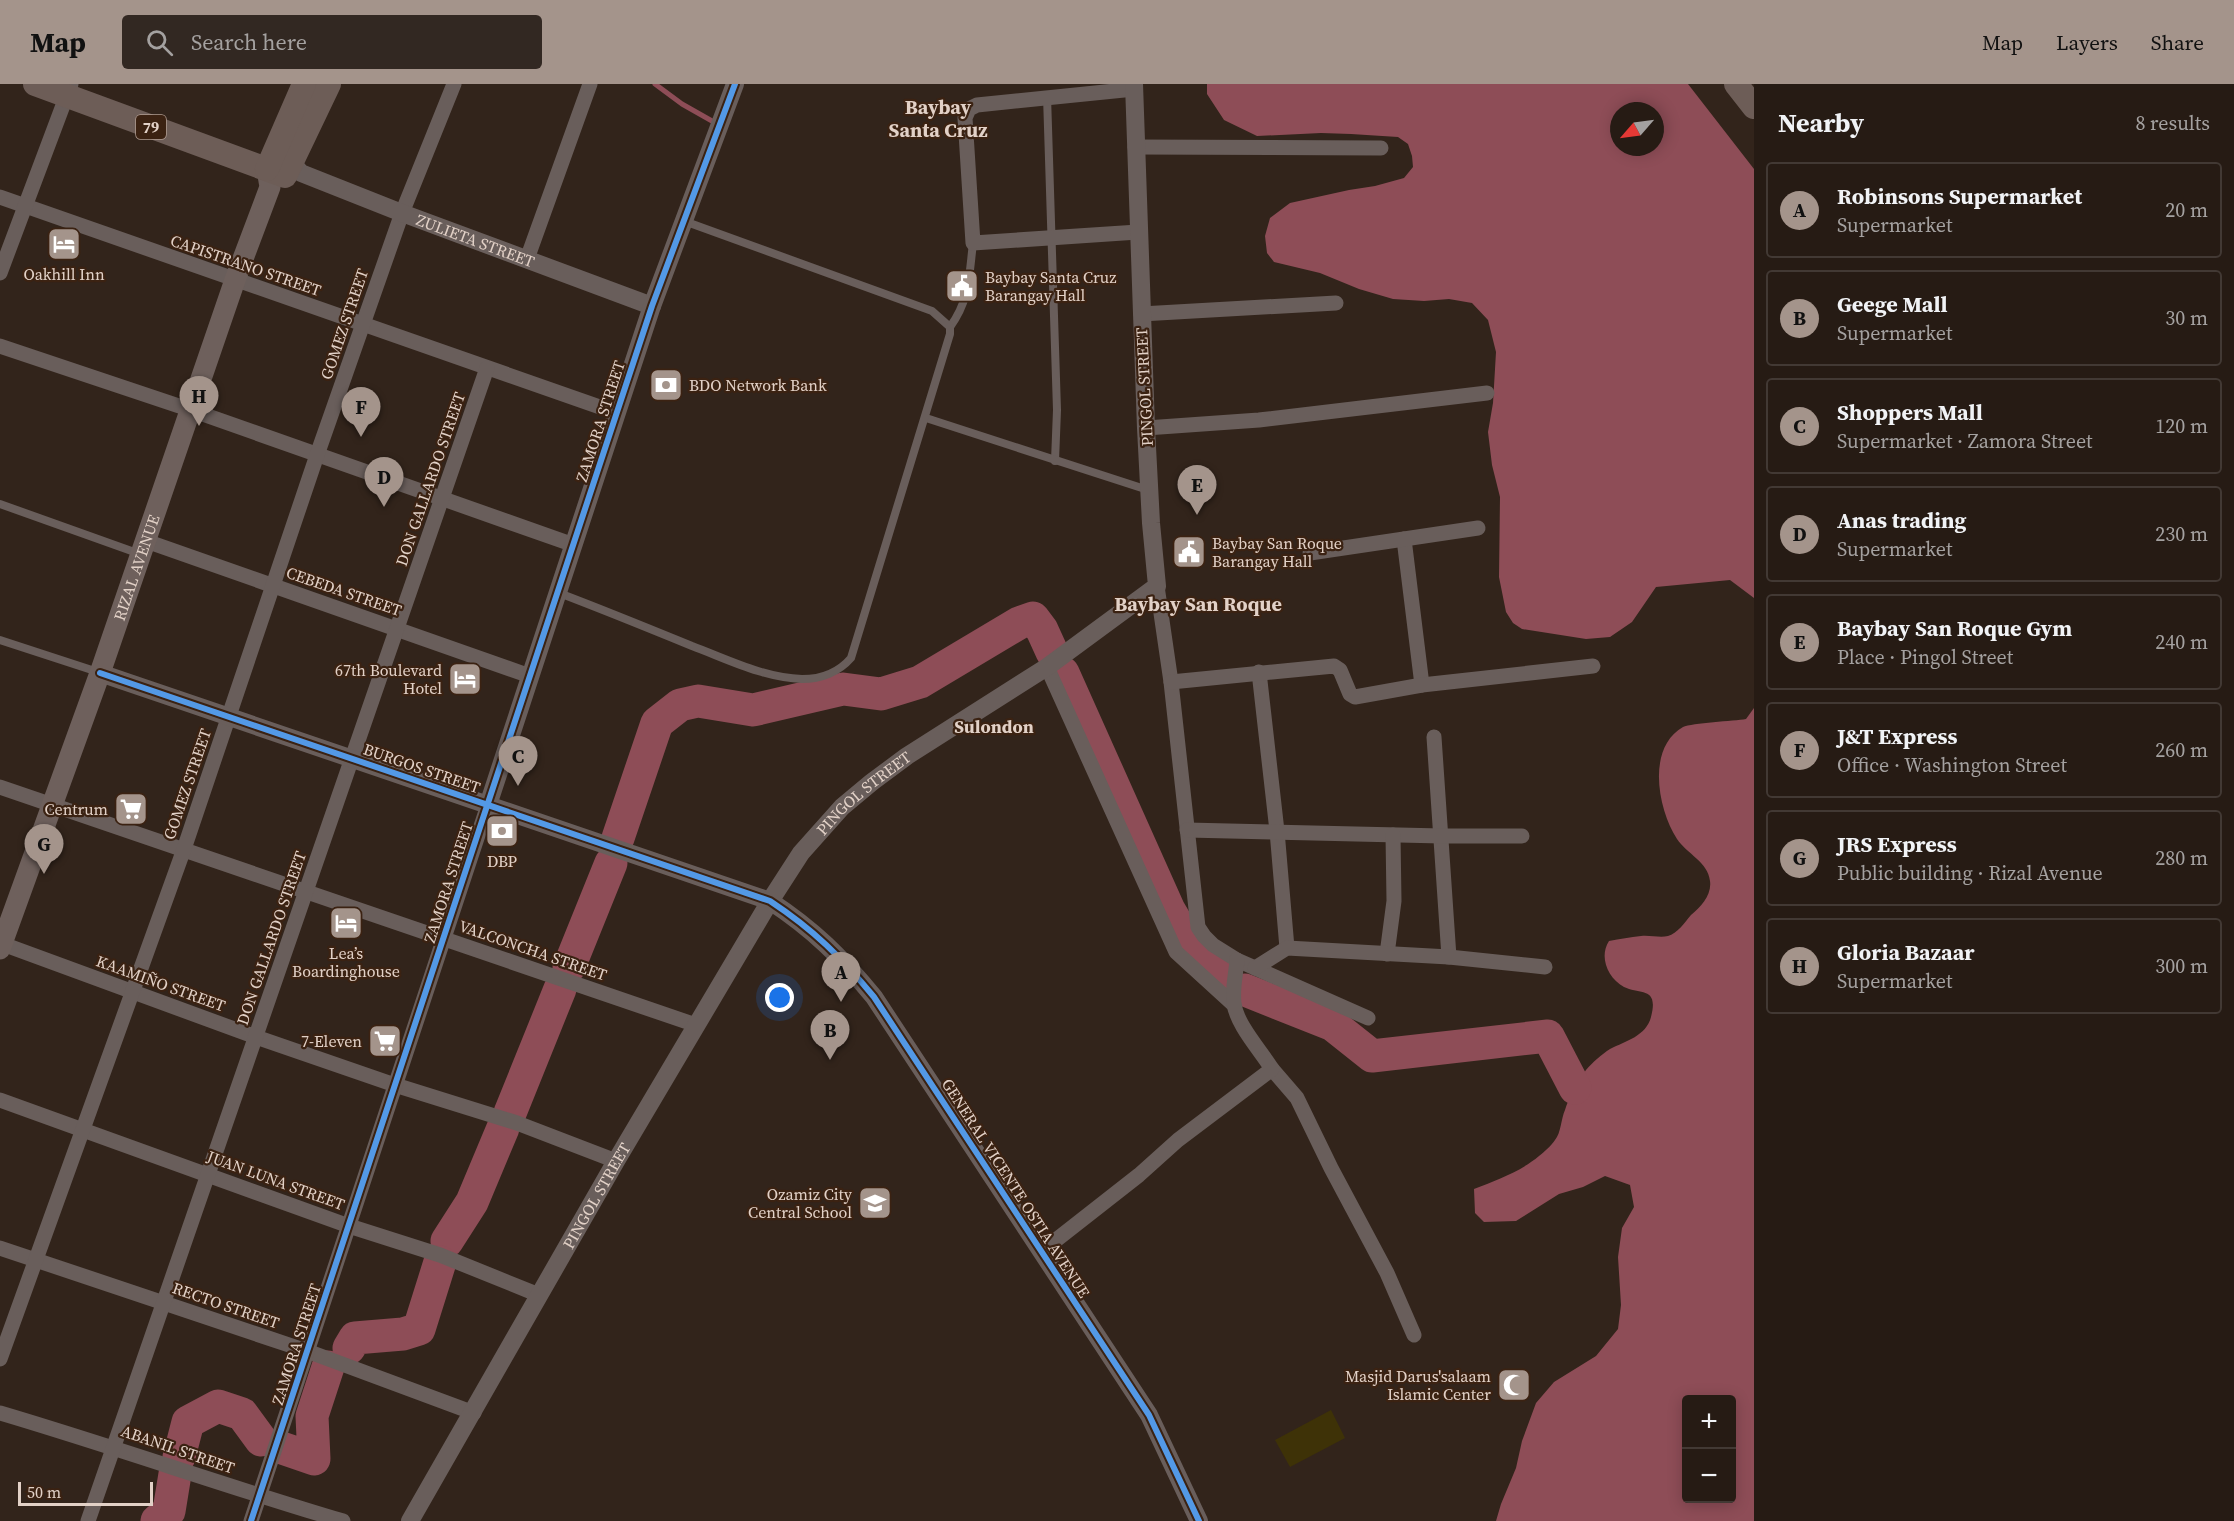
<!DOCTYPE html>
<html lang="en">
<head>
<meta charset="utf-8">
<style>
	:root { --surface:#261b14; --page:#322822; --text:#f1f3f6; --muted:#a4a1a0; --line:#423934; --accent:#a4948b }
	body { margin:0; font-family:"Source Serif 4",serif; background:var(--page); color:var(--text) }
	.controls { position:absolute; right:18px; bottom:18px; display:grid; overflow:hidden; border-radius:6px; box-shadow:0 3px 15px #0003 }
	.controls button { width:54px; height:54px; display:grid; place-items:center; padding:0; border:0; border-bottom:2px solid var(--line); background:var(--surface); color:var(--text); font:30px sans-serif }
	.compass { position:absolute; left:1610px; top:18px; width:54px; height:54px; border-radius:50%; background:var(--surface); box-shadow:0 3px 15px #0003; rotate:242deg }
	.scale { position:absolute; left:18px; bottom:15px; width:135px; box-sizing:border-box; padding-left:6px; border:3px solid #e2d1c7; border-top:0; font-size:16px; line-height:21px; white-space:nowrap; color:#e2d1c7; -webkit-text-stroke:4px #3b2212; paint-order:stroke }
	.you { position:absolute; left:780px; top:914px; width:21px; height:21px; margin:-15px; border:4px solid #fff; border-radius:50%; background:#1a73e8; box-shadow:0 0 0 9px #1a73e833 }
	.badge { display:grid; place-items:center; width:39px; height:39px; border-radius:50%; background:var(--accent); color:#111; font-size:20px; font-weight:700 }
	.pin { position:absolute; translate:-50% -50px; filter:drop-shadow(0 2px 3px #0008) }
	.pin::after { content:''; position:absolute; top:32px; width:21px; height:18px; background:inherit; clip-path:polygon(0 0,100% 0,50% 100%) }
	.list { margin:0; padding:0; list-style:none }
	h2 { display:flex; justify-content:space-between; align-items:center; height:78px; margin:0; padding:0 24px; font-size:26px }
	h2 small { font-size:20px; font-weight:400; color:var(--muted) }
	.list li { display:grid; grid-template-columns:39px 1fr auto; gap:18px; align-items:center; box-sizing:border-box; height:96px; margin:0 12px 12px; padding:0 12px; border:2px solid var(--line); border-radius:6px }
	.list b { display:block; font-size:22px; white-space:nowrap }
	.list p { margin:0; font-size:20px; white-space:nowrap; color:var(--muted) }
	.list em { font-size:20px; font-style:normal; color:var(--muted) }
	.icon { flex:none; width:33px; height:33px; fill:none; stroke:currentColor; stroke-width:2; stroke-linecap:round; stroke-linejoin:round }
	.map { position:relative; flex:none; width:1754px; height:1437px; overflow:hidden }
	header { display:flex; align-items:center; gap:36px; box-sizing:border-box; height:84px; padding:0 30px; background:var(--accent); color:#111 }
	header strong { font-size:28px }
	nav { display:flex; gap:33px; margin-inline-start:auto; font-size:21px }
	.search { width:420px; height:54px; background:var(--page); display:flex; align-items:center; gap:15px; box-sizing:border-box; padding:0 21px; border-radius:6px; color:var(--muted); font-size:22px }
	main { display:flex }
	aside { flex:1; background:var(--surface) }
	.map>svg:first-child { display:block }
</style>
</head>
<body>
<header>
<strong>Map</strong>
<div class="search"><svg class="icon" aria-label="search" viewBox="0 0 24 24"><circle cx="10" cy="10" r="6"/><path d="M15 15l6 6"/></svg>Search here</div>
<nav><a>Map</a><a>Layers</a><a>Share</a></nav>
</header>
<main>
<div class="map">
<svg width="1754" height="1437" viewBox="0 0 1754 1437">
	<rect width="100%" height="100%" fill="#32241b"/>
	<path fill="#3e3207" d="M1331 1326 1345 1354 1290 1383 1275 1356Z"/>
	<g fill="#8e4d57" fill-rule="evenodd">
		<path d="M1207 0H1688L1754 85V514L1730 496 1656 503 1632 538 1610 553 1586 555 1522 545 1513 539 1506 528 1499 493 1500 413 1492 381 1488 348 1493 319 1496 268 1488 236 1472 219 1449 215 1424 217 1393 215 1359 205 1320 189 1274 178 1267 169 1265 152 1270 134 1290 119 1349 106 1375 102 1404 94 1413 83 1412 72 1408 60 1398 53 1351 50 1321 49 1257 52 1224 36 1207 10ZM1619 27H1655V63H1619Z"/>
		<path d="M1754 624V1437H1496L1501 1420 1516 1384 1522 1357 1536 1319 1554 1298 1596 1272 1618 1245 1621 1221 1618 1173 1622 1144 1634 1123 1630 1101 1605 1092 1583 1103 1559 1110 1516 1137 1484 1138 1475 1129 1474 1105C1496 1096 1520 1088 1539 1072 1544 1068 1551 1062 1555 1056 1561 1049 1561 1035 1565 1026 1569 1013 1577 998 1586 986 1592 979 1602 970 1610 965 1626 957 1646 952 1651 933 1659 902 1640 911 1624 903 1607 894 1599 872 1609 857 1620 855 1630 853 1641 852 1650 851 1660 854 1668 852 1677 850 1685 838 1691 831 1701 823 1712 811 1710 797 1708 778 1687 770 1677 755 1658 726 1646 664 1683 643 1692 639 1734 637 1746 635ZM1686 1316H1732V1414H1686Z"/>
	</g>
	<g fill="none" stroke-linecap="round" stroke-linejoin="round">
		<path stroke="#8e4d57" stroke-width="5" d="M655 0 682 20 712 37"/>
		<g stroke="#8e4d57" stroke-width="33">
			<path d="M1063 589 1169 826 1198 875 1209 885 1223 893"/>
			<path d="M618 754 657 639 680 621 698 617 753 626 843 605 881 610 920 598 1019 539 1033 534 1042 546 1052 568"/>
			<path d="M569 883 611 779"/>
			<path d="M1245 906 1333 941 1372 972 1548 952 1575 1004"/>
			<path d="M510 1029 560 905"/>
			<path d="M447 1157 472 1118 503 1044"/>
			<path d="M349 1264 355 1254 403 1250 419 1245 440 1178"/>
			<path d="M282 1364 314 1375 312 1332 328 1283"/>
			<path d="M179 1373 188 1338 218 1322 242 1330 261 1356"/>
			<path d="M157 1437 169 1427 175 1390"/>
		</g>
		<g stroke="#695e5b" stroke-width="8">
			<path d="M1047 12 1057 326 1055 377"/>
			<path d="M950 243C970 216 969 191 973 159"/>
			<path d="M926 334 1148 406"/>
			<path d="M0 420 140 470"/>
			<path d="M559 509C604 526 648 544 692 562 727 575 764 594 802 595 821 595 839 588 851 574L950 250V243L932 227 684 137"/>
			<path d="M0 556 98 588"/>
		</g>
		<g stroke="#695e5b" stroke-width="15">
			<path d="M1134 5 977 21 969 25 965 34 973 159 1138 148"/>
			<path d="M1135 63 1381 64"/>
			<path d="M0 113 617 329"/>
			<path d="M527 175 590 0"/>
			<path d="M0 189 71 0"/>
			<path d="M1141 230 1336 219"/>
			<path d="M0 262 191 326 574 461"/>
			<path d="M1146 344 1259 336 1487 309"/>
			<path d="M1404 455 1422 601"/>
			<path d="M146 457 530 592"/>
			<path d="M1310 469 1478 444"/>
			<path d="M1157 502 1171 598 1198 843 1204 852 1213 861 1237 876 1368 934"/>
			<path d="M1047 583 1176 868 1234 921"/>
			<path d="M1259 588 1277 747 1287 864"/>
			<path d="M1171 598 1334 582 1340 586 1350 610 1355 613 1422 601 1593 582"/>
			<path d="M1434 653 1449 873"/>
			<path d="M0 703 696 941"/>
			<path d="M1187 746 1442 752H1522"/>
			<path d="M0 859 256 953 395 1001 517 1039 616 1077"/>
			<path d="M1387 870 1394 817 1393 751"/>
			<path d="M1255 884 1287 864 1449 873 1545 883"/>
			<path d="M1272 985 1297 1014 1331 1084 1387 1189 1414 1251"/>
			<path d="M0 1016 349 1142 440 1171 539 1211"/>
			<path d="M0 1164 307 1267 474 1329"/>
			<path d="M1042 1167 1139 1091 1178 1056 1272 985C1261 967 1236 940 1234 919 1232 905 1236 890 1237 876"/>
			<path d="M0 1275 184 765 317 371 402 129 454 0"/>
			<path d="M0 1329C115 1363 228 1403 343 1437"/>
			<path d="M88 1437 487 284"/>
			<path d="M251 1437 488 721"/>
		</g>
		<g stroke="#695e5b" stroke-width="18">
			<path id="s1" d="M291 78 301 89 402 129 652 222"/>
			<path d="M100 589 770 817C814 846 841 873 874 913L1149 1331 1199 1437"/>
			<path d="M488 721 652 222 735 0"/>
			<path id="s2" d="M410 1437 616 1077 770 817 801 769 842 723 872 698 907 672 1047 583 1157 502 1151 439 1146 344 1134 0"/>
		</g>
		<path stroke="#6e605c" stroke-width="21" id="s3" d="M0 865 100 589 235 196 270 103 267 85"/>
		<g stroke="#6d5d57" stroke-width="24">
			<path d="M35 0 285 92 329 0"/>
			<path d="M1736 0 1754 23"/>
			<path d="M267 85 304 0"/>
		</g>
		<g stroke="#3b2212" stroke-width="10">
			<g id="cycleway">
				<path d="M100 589 770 817C814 846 841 873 874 913L1149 1331 1199 1437"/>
				<path d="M251 1437 652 222 735 0"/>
			</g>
		</g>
		<use href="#cycleway" stroke="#5399e6" stroke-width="6"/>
	</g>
	<defs>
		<g id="hotel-square" transform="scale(1.725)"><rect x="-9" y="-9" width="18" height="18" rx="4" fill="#a4948b" stroke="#3b2212"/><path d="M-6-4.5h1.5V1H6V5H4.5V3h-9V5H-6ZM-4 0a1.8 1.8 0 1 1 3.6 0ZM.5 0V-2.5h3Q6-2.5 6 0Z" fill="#fff"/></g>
		<g id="civic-square" transform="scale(1.725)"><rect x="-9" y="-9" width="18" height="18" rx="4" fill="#a4948b" stroke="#3b2212"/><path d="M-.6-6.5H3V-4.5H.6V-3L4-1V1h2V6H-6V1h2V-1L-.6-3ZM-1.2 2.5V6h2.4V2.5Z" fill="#fff"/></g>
		<g id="bank-square" transform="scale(1.725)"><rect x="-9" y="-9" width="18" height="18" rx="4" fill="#a4948b" stroke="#3b2212"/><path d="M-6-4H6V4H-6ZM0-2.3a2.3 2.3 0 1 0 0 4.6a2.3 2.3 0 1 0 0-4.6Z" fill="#fff"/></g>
		<g id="supermarket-square" transform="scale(1.725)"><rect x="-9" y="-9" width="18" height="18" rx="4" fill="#a4948b" stroke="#3b2212"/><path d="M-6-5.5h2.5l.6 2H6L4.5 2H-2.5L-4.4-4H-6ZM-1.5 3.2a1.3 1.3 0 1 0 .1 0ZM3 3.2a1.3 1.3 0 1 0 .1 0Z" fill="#fff"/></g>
		<g id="school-square" transform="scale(1.725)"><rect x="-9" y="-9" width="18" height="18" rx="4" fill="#a4948b" stroke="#3b2212"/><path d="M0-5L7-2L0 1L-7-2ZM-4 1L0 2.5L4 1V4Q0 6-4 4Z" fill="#fff"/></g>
		<g id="mosque-square" transform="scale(1.725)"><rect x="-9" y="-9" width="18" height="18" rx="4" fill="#a4948b" stroke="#3b2212"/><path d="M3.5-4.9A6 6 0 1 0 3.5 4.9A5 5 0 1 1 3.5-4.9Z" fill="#fff"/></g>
	</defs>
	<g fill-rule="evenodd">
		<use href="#hotel-square" x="64" y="160"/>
		<use href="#civic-square" x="962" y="202"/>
		<use href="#bank-square" x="666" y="301"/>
		<use href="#civic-square" x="1189" y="468"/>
		<use href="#hotel-square" x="465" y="595"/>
		<use href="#supermarket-square" x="131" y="725"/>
		<use href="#bank-square" x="502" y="747"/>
		<use href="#hotel-square" x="346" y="839"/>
		<use href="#supermarket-square" x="385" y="957"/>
		<use href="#school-square" x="875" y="1119"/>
		<use href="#mosque-square" x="1514" y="1301"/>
	</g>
	<g text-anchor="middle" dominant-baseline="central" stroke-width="4.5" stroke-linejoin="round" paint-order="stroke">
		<rect fill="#3b2212" stroke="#b09c91" stroke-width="1.5" x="136" y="31" width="30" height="24" rx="4.5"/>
		<g font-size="15" font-weight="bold" fill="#e2d1c7">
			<text x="151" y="43">79</text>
		</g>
		<g font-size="16" fill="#e2d1c7" stroke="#3b2212">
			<text stroke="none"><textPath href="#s1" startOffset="202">ZULIETA STREET</textPath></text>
			<text transform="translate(246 181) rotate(19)">CAPISTRANO STREET</text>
			<text transform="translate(344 240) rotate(-71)">GOMEZ STREET</text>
			<text transform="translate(1144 303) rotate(-93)">PINGOL STREET</text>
			<text transform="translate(600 337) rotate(-72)">ZAMORA STREET</text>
			<text transform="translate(430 395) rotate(-71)">DON GALLARDO STREET</text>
			<text stroke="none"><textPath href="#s3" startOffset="405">RIZAL AVENUE</textPath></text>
			<text transform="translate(344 507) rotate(19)">CEBEDA STREET</text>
			<text transform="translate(422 684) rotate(19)">BURGOS STREET</text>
			<text transform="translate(187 700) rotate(-71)">GOMEZ STREET</text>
			<text stroke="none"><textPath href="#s2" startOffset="861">PINGOL STREET</textPath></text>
			<text transform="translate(448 798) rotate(-72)">ZAMORA STREET</text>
			<text transform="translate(271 854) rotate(-71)">DON GALLARDO STREET</text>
			<text transform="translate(533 866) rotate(19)">VALCONCHA STREET</text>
			<text transform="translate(161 899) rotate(20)">KAAMIÑO STREET</text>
			<text transform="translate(276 1096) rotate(20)">JUAN LUNA STREET</text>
			<text transform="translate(1016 1104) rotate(57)">GENERAL VICENTE OSTIA AVENUE</text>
			<text stroke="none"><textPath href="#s2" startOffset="375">PINGOL STREET</textPath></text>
			<text transform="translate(226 1221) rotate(19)">RECTO STREET</text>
			<text transform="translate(296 1260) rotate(-72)">ZAMORA STREET</text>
			<text transform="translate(178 1365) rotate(19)">ABANIL STREET</text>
		</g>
		<g font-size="16" fill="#e2d1c7" stroke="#3b2212" text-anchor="end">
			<text x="64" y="190" text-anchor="middle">Oakhill Inn</text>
			<text x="985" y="193" text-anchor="start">Baybay Santa Cruz<tspan x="985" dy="18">Barangay Hall</tspan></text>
			<text x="689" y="301" text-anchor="start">BDO Network Bank</text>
			<text x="1212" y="459" text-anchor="start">Baybay San Roque<tspan x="1212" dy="18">Barangay Hall</tspan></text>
			<text x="442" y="586">67th Boulevard<tspan x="442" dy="18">Hotel</tspan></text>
			<text x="108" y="725">Centrum</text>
			<text x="502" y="777" text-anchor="middle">DBP</text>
			<text x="346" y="869" text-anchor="middle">Lea’s<tspan x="346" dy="18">Boardinghouse</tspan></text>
			<text x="362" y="957">7-Eleven</text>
			<text x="852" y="1110">Ozamiz City<tspan x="852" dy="18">Central School</tspan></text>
			<text x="1491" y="1292">Masjid Darus'salaam<tspan x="1491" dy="18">Islamic Center</tspan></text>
		</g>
		<g font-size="18" font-weight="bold" fill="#e2d1c7" stroke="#3b2212">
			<text x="994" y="642">Sulondon</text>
		</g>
		<g font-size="20" font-weight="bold" fill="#e2d1c7" stroke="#3b2212">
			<text x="938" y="23">Baybay<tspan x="938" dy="23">Santa Cruz</tspan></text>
			<text x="1198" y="520">Baybay San Roque</text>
		</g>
	</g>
</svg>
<div class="controls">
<button>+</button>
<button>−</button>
</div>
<svg class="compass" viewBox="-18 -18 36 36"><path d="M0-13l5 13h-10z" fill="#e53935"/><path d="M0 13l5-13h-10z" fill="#a4a1a0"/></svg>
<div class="scale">50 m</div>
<div class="you"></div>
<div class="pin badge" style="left:841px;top:918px">A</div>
<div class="pin badge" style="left:830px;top:976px">B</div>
<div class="pin badge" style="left:518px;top:702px">C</div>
<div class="pin badge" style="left:384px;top:423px">D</div>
<div class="pin badge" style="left:1197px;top:431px">E</div>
<div class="pin badge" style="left:361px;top:353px">F</div>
<div class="pin badge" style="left:44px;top:790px">G</div>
<div class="pin badge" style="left:199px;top:342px">H</div>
</div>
<aside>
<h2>Nearby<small>8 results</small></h2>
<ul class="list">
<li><span class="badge">A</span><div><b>Robinsons Supermarket</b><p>Supermarket</p></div><em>20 m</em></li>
<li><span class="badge">B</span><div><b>Geege Mall</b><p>Supermarket</p></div><em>30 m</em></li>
<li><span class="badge">C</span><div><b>Shoppers Mall</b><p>Supermarket · Zamora Street</p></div><em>120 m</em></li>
<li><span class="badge">D</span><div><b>Anas trading</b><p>Supermarket</p></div><em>230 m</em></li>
<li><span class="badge">E</span><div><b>Baybay San Roque Gym</b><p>Place · Pingol Street</p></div><em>240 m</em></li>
<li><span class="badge">F</span><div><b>J&amp;T Express</b><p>Office · Washington Street</p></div><em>260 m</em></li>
<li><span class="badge">G</span><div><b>JRS Express</b><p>Public building · Rizal Avenue</p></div><em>280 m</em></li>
<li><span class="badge">H</span><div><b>Gloria Bazaar</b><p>Supermarket</p></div><em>300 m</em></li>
</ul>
</aside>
</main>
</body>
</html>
